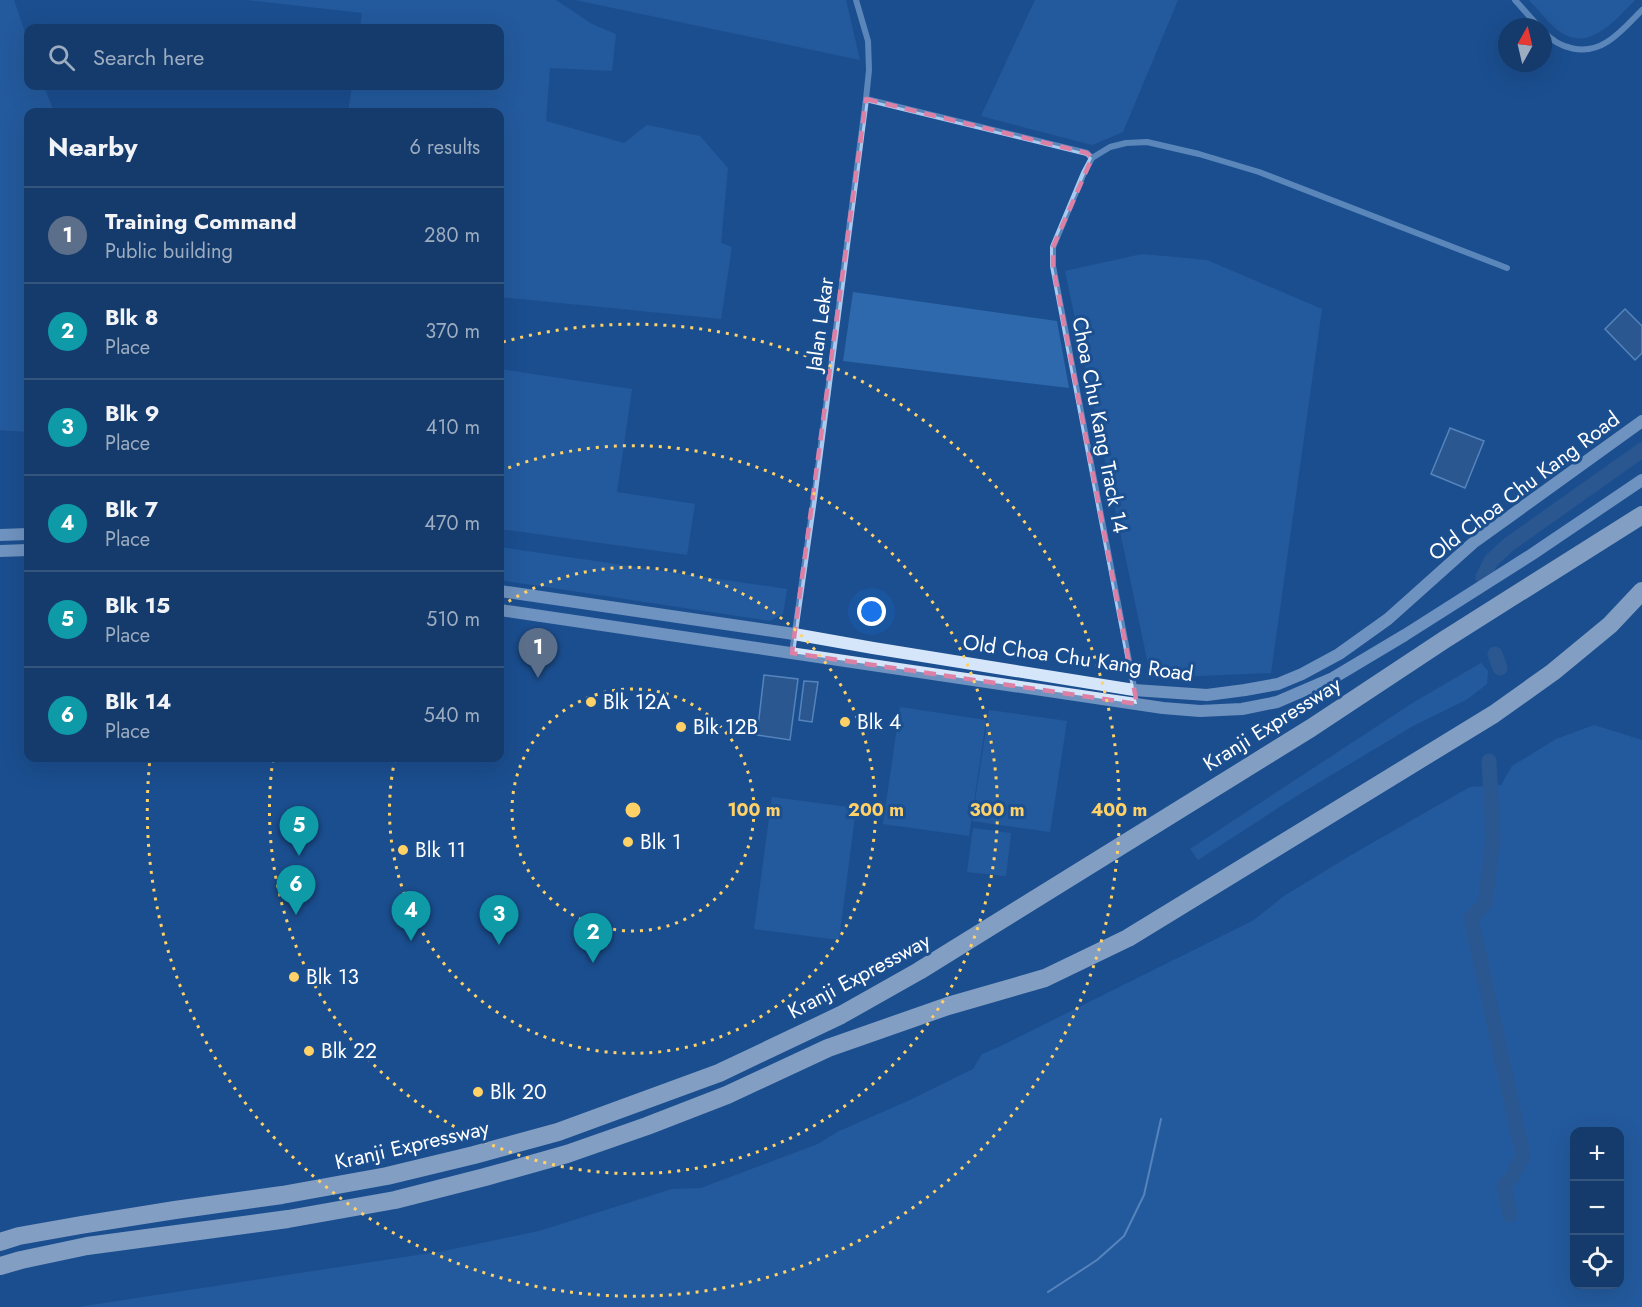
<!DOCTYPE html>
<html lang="en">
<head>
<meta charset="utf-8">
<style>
	:root { --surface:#143b6b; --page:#1d4271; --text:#f1f3f6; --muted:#9dadc1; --line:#33557e; --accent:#ffd166 }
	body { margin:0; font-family:Jost,sans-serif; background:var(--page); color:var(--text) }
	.controls { position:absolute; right:18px; bottom:18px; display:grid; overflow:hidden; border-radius:12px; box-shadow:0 6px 24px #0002 }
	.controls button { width:54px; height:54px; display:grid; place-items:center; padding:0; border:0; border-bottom:2px solid var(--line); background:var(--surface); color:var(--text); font:30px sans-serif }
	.compass { position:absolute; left:1498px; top:18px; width:54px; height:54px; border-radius:50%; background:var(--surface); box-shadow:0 6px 24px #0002; rotate:8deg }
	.you { position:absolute; left:872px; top:612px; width:21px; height:21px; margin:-15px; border:4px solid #fff; border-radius:50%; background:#1a73e8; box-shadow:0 0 0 9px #1a73e833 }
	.badge { display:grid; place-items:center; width:39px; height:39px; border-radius:50%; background:var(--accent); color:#fff; font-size:20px; font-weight:700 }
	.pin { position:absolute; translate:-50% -50px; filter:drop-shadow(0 2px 3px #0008) }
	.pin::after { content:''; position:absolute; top:32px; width:21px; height:18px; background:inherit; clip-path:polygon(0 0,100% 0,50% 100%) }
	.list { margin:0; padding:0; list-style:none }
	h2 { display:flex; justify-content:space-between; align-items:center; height:78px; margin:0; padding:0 24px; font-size:26px }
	h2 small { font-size:20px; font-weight:400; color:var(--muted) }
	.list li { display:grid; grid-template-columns:39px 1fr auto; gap:18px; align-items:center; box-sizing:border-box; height:96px; padding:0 24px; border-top:2px solid var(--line) }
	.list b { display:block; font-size:22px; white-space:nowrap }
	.list p { margin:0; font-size:20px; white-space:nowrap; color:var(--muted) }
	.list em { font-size:20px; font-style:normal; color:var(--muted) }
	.icon { flex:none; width:33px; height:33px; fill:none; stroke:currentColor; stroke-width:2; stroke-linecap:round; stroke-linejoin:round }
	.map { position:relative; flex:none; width:1642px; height:1307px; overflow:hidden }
	.search { position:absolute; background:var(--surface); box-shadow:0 6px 24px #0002; left:24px; top:24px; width:480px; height:66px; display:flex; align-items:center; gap:15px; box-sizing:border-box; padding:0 21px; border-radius:12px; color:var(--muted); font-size:22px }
	.panel { position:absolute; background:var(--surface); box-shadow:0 6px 24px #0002; left:24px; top:108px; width:480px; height:654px; border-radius:12px }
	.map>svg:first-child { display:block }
</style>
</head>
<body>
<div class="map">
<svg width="1642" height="1307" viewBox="0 0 1642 1307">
	<rect width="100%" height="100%" fill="#1b4f8f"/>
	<g fill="#2e69ad" fill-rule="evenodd">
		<path d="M0 0H14L28 41V86H44L54 112H28V432L0 430Z"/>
		<path d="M248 0H556L592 24 616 34 612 71 550 68 546 121 624 143 647 125 700 136 728 168 721 243 732 247 721 319 500 297V112H348L352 86H500V28H360L362 13Z"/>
		<path d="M575 0H846L860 60Z"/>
		<path d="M1035 0H1178L1123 132 1092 145 981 116Z"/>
		<path d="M1529 0H1635C1614 21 1587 56 1555 28 1546 20 1538 9 1529 0Z"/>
		<path d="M1142 254 1207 260 1322 309 1271 673 1151 678 1065 271Z"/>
		<path d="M853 292 1057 321 1069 388 843 361Z"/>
		<path d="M500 369 632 389 617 492 695 504 687 555 500 529Z"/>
		<path d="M500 547 787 589 783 614 770 621 500 580Z"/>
		<path d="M1481 663 1488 671 1487 684 1466 700 1413 726 1298 795 1198 860 1190 849 1414 702Z"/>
		<path d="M900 707 986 720 969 836 883 824Z"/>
		<path d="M989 710 1067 721 1050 832 972 821Z"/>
		<path d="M1594 725 1642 740V1307H78L444 1251 539 1231 672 1189 701 1188 818 1144 837 1132 910 1100 973 1069 982 1054 1001 1046 1254 920 1284 896 1353 854 1470 787 1501 785 1512 766 1556 739ZM1574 1132H1620V1284H1574Z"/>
		<path d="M772 797 856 808 839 940 754 929Z"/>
		<path d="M973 828 1011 833 1006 876 967 872Z"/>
	</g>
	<g fill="#3c6290" stroke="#9cc4f0" stroke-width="1.5">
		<path d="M1625 309 1642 326V353L1635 360 1605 329Z"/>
		<path d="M1450 428 1484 441 1465 488 1431 474Z"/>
		<path d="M764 675 798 679 790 740 757 735Z"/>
		<path d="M804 681 818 682 812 722 799 720Z"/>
	</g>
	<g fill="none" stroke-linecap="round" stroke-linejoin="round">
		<path stroke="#9cc4f0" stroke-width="2" d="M1048 1292 1097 1260 1124 1236 1144 1195 1161 1119"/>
		<g stroke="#3c6290" stroke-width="15">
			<path d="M1483 577 1491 561 1508 545 1642 450"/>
			<path d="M1495 654 1500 668"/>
			<path d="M1489 761 1493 839 1485 904 1471 918 1523 1155 1511 1179 1504 1185 1510 1215"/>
		</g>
		<g stroke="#a9c9ee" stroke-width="6">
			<path d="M1515 0 1539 27"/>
			<path d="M1543 31C1559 49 1585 56 1607 42 1620 34 1631 21 1642 10"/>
			<path d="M866 99 1087 153 1092 158"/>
			<path d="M792 653 814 499 866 99 869 70 868 41 856 0"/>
			<path d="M1135 692 1053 266V247L1084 173 1092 158 1110 147 1126 143 1147 142 1199 154 1259 172 1507 268"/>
		</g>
		<g stroke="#d6e6fa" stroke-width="12">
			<path d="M0 535 28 534"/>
			<path d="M0 551 28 550"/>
			<path d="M500 591 794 634 873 648 1134 690 1207 695 1245 690 1278 684 1302 674 1339 654 1388 619 1473 543 1642 421"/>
			<path d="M500 610 1163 708 1200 711 1242 709 1277 702 1333 678 1405 635 1531 555 1642 480"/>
		</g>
		<g stroke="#fff" stroke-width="18">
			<path d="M0 1242 19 1236 81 1225 175 1210 282 1195 387 1176 474 1155 558 1132 719 1073 841 1015 919 971 1311 728 1444 640 1642 515"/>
			<path d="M0 1266 21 1260 87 1246 288 1219 395 1200 485 1177 567 1154 647 1126 727 1095 828 1048 948 1006 1045 978 1128 938 1494 714 1553 672 1610 625 1642 591"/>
		</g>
	</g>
	<path d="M0 0H1642V1307H0ZM866 99 1087 153 1092 158 1053 247V266L1137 704 792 653Z" fill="#1b4f8f" fill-opacity=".55" fill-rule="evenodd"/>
	<path fill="none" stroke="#dd80a5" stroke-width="4.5" stroke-dasharray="12 8" stroke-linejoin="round" d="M866 99 1087 153 1092 158 1053 247V266L1137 704 792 653Z"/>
	<g fill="none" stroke="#ffd166" stroke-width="3" stroke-dasharray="3 6">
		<circle cx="633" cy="810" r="121"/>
		<path d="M501 606A243 243 0 1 1 395 759"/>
		<path d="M500 471A364 364 0 1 1 273 759"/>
		<path d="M503 342A486 486 0 1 1 150 759"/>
	</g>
	<g fill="#ffd166" stroke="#1b4f8f" stroke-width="2">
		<circle cx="591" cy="702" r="6"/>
		<circle cx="845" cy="722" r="6"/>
		<circle cx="681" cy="727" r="6"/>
		<circle cx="628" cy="842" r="6"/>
		<circle cx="403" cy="850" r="6"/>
		<circle cx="294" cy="977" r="6"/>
		<circle cx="309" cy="1051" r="6"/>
		<circle cx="478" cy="1092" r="6"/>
	</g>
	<g text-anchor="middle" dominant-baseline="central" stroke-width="6" stroke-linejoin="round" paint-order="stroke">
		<g font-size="21" fill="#fff" stroke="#1b4f8f">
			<text transform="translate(820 324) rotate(-82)">Jalan Lekar</text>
			<text transform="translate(1100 425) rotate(79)">Choa Chu Kang Track 14</text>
			<text transform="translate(1524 486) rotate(-37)">Old Choa Chu Kang Road</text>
			<text transform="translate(1078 658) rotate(8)">Old Choa Chu Kang Road</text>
			<text transform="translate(1272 724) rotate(-32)">Kranji Expressway</text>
			<text transform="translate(859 976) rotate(-28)">Kranji Expressway</text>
			<text transform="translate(412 1145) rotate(-13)">Kranji Expressway</text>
		</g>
		<g font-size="21" fill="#fff" stroke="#1b4f8f" text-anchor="start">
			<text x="603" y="702">Blk 12A</text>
			<text x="857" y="722">Blk 4</text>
			<text x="693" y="727">Blk 12B</text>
			<text x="640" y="842">Blk 1</text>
			<text x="415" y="850">Blk 11</text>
			<text x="306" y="977">Blk 13</text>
			<text x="321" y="1051">Blk 22</text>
			<text x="490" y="1092">Blk 20</text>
		</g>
	</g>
	<circle cx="633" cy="810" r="9" fill="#ffd166" stroke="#1b4f8f" stroke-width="3"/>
	<g font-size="18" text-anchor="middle" font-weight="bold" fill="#ffd166" stroke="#1b4f8f" stroke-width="6" stroke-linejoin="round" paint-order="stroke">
		<text x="754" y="816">100 m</text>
		<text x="876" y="816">200 m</text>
		<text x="997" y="816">300 m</text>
		<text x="1119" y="816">400 m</text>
	</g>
</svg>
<div class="controls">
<button>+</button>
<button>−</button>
<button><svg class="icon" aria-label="locate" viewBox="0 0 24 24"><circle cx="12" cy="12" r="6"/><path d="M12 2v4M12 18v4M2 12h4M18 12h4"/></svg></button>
</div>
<svg class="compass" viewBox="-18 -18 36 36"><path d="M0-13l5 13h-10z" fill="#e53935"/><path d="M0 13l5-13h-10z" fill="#9dadc1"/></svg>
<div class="you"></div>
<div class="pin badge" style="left:538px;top:678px;background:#5c6f8a">1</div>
<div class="pin badge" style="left:593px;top:963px;background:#0f9aa8">2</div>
<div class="pin badge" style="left:499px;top:945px;background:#0f9aa8">3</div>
<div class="pin badge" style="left:411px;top:941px;background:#0f9aa8">4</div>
<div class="pin badge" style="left:299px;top:856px;background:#0f9aa8">5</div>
<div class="pin badge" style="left:296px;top:915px;background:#0f9aa8">6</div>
<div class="search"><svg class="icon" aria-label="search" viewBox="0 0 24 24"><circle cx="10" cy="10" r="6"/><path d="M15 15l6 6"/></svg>Search here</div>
<section class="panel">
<h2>Nearby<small>6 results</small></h2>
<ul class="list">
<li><span class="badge" style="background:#5c6f8a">1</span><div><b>Training Command</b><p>Public building</p></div><em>280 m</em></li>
<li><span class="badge" style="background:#0f9aa8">2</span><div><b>Blk 8</b><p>Place</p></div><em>370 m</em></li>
<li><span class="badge" style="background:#0f9aa8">3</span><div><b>Blk 9</b><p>Place</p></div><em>410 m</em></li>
<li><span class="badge" style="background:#0f9aa8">4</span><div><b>Blk 7</b><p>Place</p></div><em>470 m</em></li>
<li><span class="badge" style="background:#0f9aa8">5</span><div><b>Blk 15</b><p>Place</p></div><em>510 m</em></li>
<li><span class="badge" style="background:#0f9aa8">6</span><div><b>Blk 14</b><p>Place</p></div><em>540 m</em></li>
</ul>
</section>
</div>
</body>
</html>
